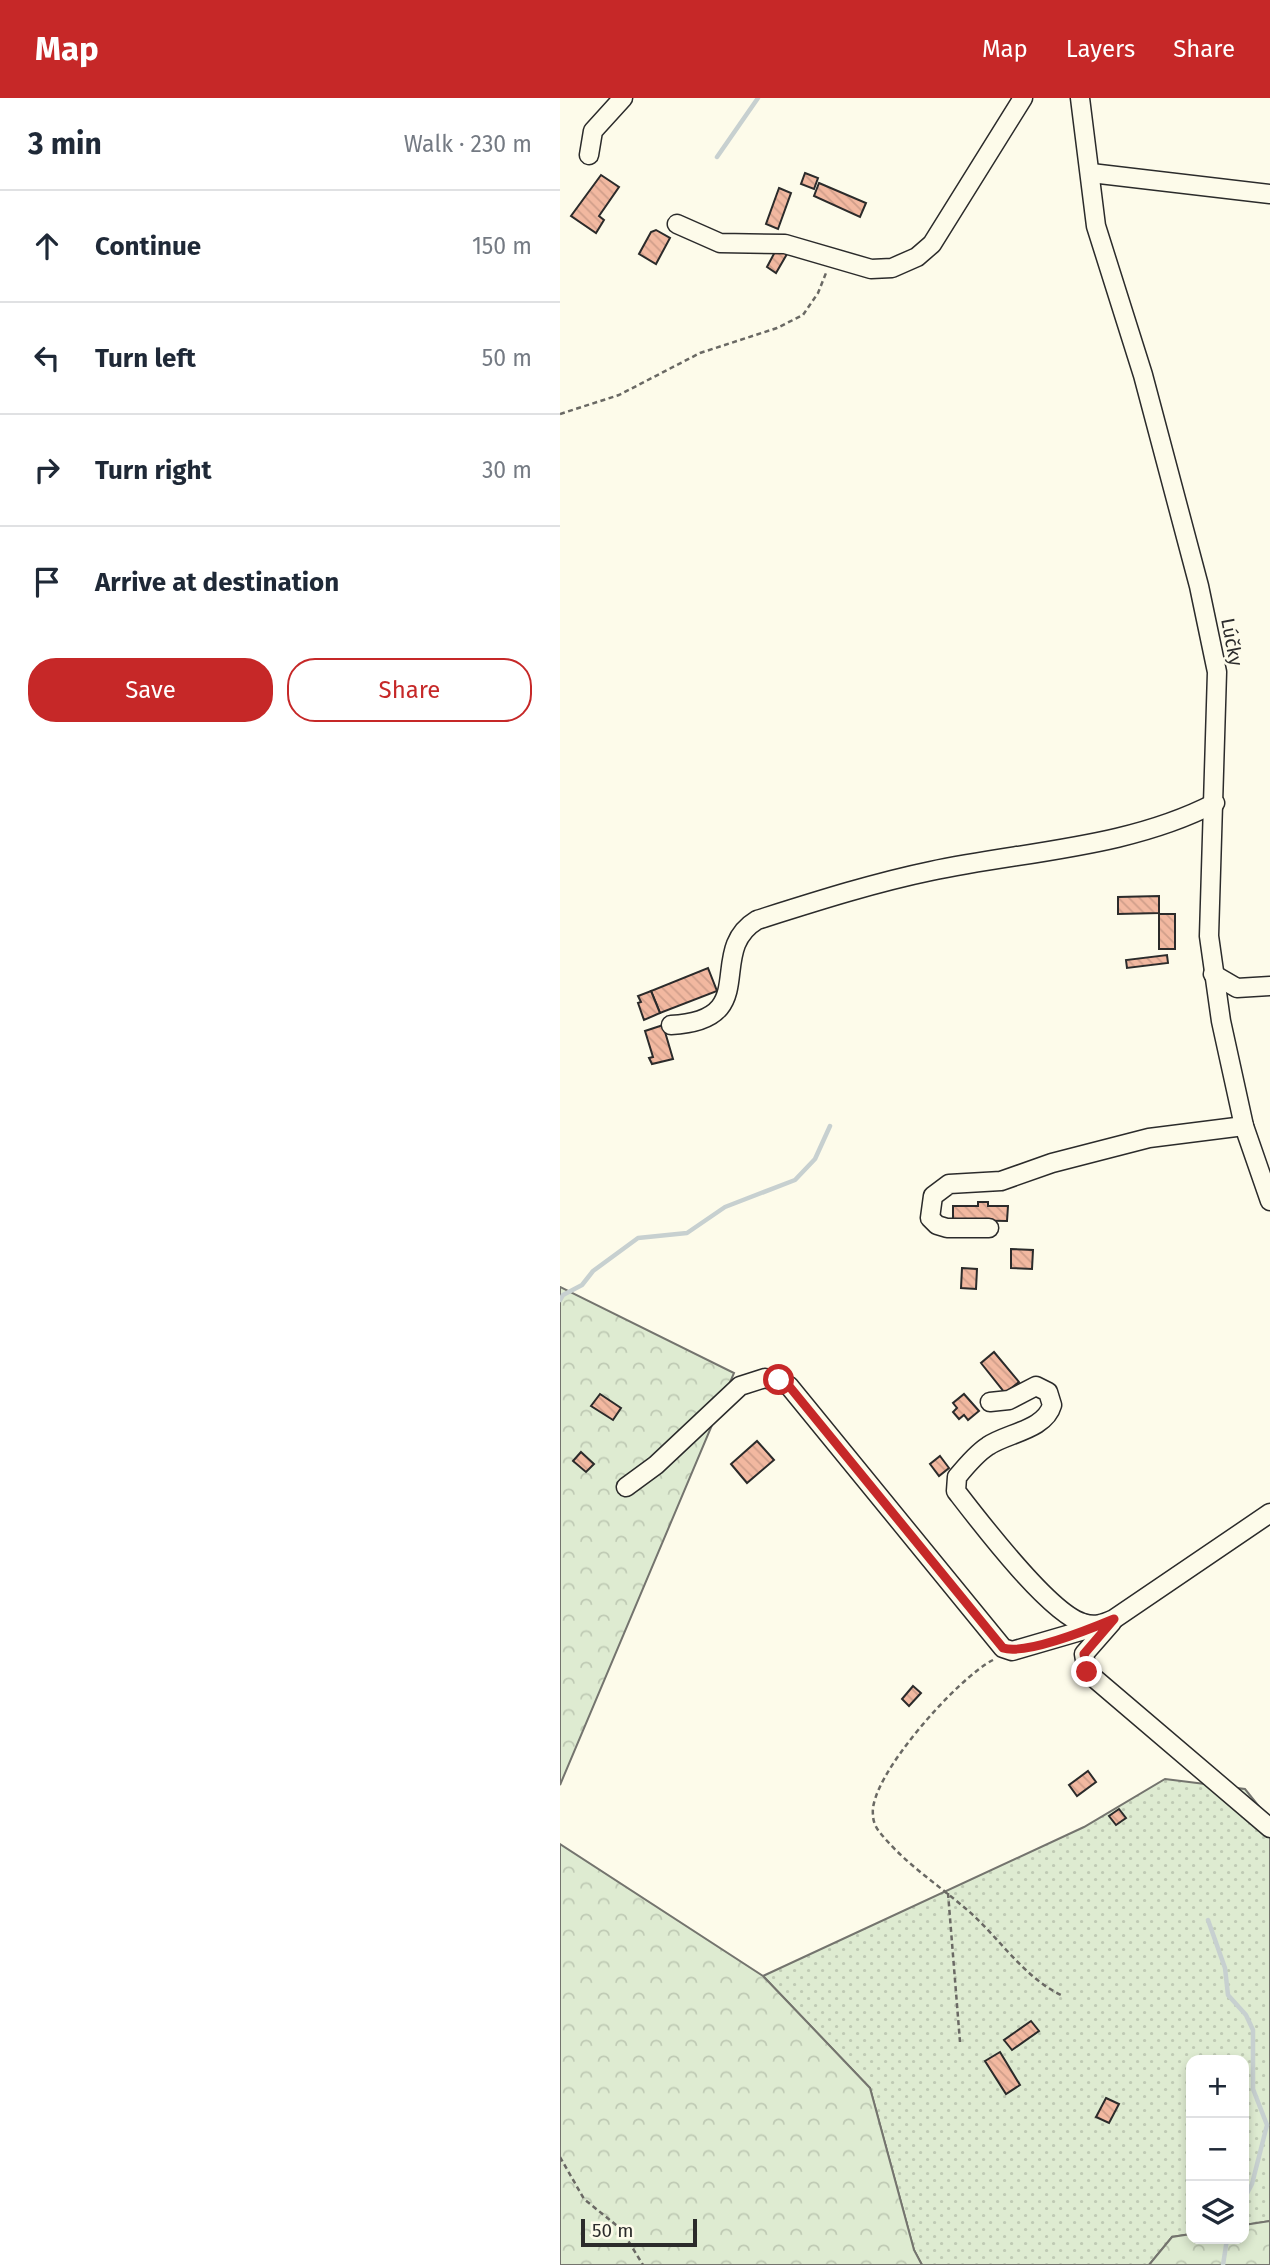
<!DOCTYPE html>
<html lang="en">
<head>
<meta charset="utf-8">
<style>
	:root { --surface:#fff; --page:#f2f2f3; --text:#1f2937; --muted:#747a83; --line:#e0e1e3; --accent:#c62828 }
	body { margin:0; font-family:"Fira Sans",sans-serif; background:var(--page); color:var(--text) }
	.controls { position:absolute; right:21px; bottom:21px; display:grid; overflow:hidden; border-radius:14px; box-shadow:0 4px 10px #0003 }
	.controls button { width:63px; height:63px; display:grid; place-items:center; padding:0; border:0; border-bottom:2px solid var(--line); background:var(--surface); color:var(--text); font:35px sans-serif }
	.scale { position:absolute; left:21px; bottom:18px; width:116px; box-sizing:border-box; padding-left:7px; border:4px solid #2b2b2b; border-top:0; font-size:19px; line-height:24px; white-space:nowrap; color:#2b2b2b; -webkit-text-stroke:5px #fdfbea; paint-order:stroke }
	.stop { position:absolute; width:21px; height:21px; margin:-16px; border:5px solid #c62828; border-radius:50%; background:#fff }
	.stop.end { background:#c62828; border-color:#fff; box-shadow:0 2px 7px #0008 }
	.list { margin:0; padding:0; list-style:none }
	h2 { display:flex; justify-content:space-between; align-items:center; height:91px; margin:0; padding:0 28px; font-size:30px }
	h2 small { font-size:23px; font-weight:400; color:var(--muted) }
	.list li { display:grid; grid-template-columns:46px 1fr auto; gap:21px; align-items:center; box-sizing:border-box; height:112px; padding:0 28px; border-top:2px solid var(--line) }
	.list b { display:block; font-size:26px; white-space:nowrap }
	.list em { font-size:23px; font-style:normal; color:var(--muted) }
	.actions { display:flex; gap:14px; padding:21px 28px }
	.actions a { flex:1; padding:16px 0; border:2px solid var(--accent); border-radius:28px; text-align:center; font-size:24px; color:var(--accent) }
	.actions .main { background:var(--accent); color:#fff }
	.icon { flex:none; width:38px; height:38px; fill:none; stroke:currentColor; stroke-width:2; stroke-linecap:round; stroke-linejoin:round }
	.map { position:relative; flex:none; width:710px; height:2167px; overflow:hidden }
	header { display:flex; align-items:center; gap:42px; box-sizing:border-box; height:98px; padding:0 35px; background:var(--accent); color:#fff }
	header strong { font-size:33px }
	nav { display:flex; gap:38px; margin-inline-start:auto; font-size:24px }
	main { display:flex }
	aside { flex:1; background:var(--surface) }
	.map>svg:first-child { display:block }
</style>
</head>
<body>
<header>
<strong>Map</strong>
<nav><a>Map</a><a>Layers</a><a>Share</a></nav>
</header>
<main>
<aside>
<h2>3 min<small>Walk · 230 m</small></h2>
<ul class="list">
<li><svg class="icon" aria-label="ahead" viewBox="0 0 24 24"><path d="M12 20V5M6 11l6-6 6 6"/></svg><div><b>Continue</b></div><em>150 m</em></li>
<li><svg class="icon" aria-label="left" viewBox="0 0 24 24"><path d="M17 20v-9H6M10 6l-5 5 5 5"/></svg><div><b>Turn left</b></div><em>50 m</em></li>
<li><svg class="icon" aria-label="right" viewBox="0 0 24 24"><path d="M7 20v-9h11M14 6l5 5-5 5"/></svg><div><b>Turn right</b></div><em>30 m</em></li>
<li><svg class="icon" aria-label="arrive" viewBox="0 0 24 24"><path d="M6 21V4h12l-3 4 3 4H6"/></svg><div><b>Arrive at destination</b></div></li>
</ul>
<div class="actions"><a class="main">Save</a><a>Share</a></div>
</aside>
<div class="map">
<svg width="710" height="2167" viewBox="0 0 710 2167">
	<defs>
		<pattern id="grass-dots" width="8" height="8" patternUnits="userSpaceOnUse" patternTransform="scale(1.75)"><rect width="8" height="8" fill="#deebd1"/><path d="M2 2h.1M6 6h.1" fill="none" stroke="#bfcab4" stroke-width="1.8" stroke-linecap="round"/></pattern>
		<pattern id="forest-crowns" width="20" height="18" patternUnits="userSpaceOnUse" patternTransform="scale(1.75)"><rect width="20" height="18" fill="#deebd1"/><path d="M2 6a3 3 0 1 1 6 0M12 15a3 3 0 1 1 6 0" fill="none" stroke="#bfcab4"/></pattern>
		<pattern id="building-back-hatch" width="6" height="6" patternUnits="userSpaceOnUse" patternTransform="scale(1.75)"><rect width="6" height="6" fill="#f2b8a0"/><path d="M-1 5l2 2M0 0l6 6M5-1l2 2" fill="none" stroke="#d09e8a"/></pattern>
	</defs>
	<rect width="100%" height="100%" fill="#fdfbea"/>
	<path fill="url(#grass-dots)" stroke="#74746e" stroke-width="2" d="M605 1681 685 1691 710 1722V2123L684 2127V1962H631V2136L612 2139 589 2167H362L354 2152 310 1990 203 1878 524 1729Z"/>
	<g fill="url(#forest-crowns)" stroke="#74746e" stroke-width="2">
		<path d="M0 1189 174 1275 0 1687Z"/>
		<path d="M0 1746 203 1878 310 1990 354 2152 362 2167H0Z"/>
		<path d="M710 2123V2167H589L612 2139 631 2136V2141H684V2127Z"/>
	</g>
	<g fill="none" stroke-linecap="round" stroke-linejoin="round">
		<g stroke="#c7d0d0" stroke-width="4.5">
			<path d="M157 59 198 0"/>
			<path d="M0 1202 3 1197 22 1187 33 1173 78 1140 127 1135 165 1109 235 1082 255 1061 270 1028"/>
			<path d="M648 1822 665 1870 668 1897 686 1917 693 1932V1991L707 2027 692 2086 684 2101"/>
			<path d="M663 2167 667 2141"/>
		</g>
	</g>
	<g fill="url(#building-back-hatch)" stroke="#2b2b2b" stroke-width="2">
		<path d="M245 75 258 80 254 91 241 86Z"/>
		<path d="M41 77 59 89 39 118 44 122 36 135 11 118Z"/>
		<path d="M259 85 306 105 300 119 254 98Z"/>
		<path d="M219 90 231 95 218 131 206 126Z"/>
		<path d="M96 132 110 140 96 166 79 156 91 134Z"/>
		<path d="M217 150 227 156 216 175 207 169Z"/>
		<path d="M599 798V815L558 816V799Z"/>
		<rect x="599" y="816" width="16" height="35"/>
		<path d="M607 857 608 865 567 870 566 862Z"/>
		<path d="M148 870 157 893 100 915 91 893Z"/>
		<path d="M91 893 100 915 84 922 78 905 81 904 78 898Z"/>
		<path d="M103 927 113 961 92 966 89 960 93 959 85 933Z"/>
		<path d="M418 1104H428V1108H448L447 1123 393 1122V1108H418Z"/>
		<path d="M451 1151 473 1152 472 1171 451 1170Z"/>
		<path d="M402 1170 417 1171 416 1191 401 1190Z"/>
		<path d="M434 1254 459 1284 445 1295 421 1265Z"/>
		<path d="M40 1296 61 1310 53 1322 31 1308Z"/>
		<path d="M404 1296 419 1313 408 1322 404 1317 399 1321 393 1314 397 1310 393 1305Z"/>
		<path d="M197 1343 214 1362 187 1385 171 1366Z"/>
		<path d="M21 1354 34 1366 26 1374 13 1363Z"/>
		<path d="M380 1358 389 1370 379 1378 370 1366Z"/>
		<path d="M353 1588 361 1595 349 1608 342 1601Z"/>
		<path d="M528 1673 536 1684 517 1698 509 1687Z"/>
		<path d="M559 1711 566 1720 556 1727 549 1718Z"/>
		<path d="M471 1923 479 1933 452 1952 444 1942Z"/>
		<path d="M440 1954 460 1987 446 1996 425 1963Z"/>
		<path d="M546 2000 559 2006 549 2025 536 2019Z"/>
	</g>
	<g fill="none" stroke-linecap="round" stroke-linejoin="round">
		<g stroke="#2b2b2b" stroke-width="21">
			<g id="minor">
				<path d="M520 0 536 128 583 277 639 488 657 574 649 838 661 923 684 1028 710 1103"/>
				<path d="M29 57 33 33 63 0"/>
				<path d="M531 75 710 96"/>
				<path d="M117 126 160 145 225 146 311 171 332 170 357 159 372 146 463 0"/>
				<path d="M653 876 677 890 710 888"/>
				<path d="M111 927C204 922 144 854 197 822 254 804 313 785 371 773 466 753 568 750 655 705"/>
				<path d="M429 1130H387L377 1127 370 1120 373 1098 389 1086 441 1083 492 1065 589 1040 684 1028"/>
				<path d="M430 1304 449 1302 476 1288 488 1294 492 1307C485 1332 447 1335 428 1348 417 1355 406 1368 397 1379L396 1393C420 1424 489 1515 523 1525 535 1529 543 1526 554 1521L710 1415"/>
				<path d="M66 1389 96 1367 180 1288 205 1280 229 1288 443 1550 452 1553 538 1528"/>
				<path d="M552 1524 524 1556 527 1574 710 1730"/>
			</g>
		</g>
		<g stroke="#6a6964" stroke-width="2.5" stroke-dasharray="5 3.5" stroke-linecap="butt">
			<path d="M0 316 59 297 140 255 217 230 243 217 258 195 266 175"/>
			<path d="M433 1562C400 1578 308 1679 313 1717 313 1722 315 1728 318 1732 343 1765 382 1789 413 1817 442 1844 466 1881 503 1898"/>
			<path d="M388 1795 400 1944"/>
			<path d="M0 2059 24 2101 61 2131 83 2167"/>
		</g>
		<use href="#minor" stroke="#fdfbea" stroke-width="18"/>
	</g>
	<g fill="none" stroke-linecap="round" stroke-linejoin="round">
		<path stroke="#c62828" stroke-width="9" d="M219 1282 229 1288 443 1550C466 1557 530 1531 554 1521L524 1556 527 1574"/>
	</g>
	<g text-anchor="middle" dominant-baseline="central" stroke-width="5" stroke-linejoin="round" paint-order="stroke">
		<g font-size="19" fill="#2b2b2b" stroke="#fdfbea">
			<text transform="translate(672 544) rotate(79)">Lúčky</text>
		</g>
	</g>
</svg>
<div class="controls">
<button>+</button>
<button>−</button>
<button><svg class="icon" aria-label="layers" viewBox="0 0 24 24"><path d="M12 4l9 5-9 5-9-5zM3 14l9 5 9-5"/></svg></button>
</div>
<div class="scale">50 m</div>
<div class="stop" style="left:219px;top:1282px"></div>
<div class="stop end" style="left:527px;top:1574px"></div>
</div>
</main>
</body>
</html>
